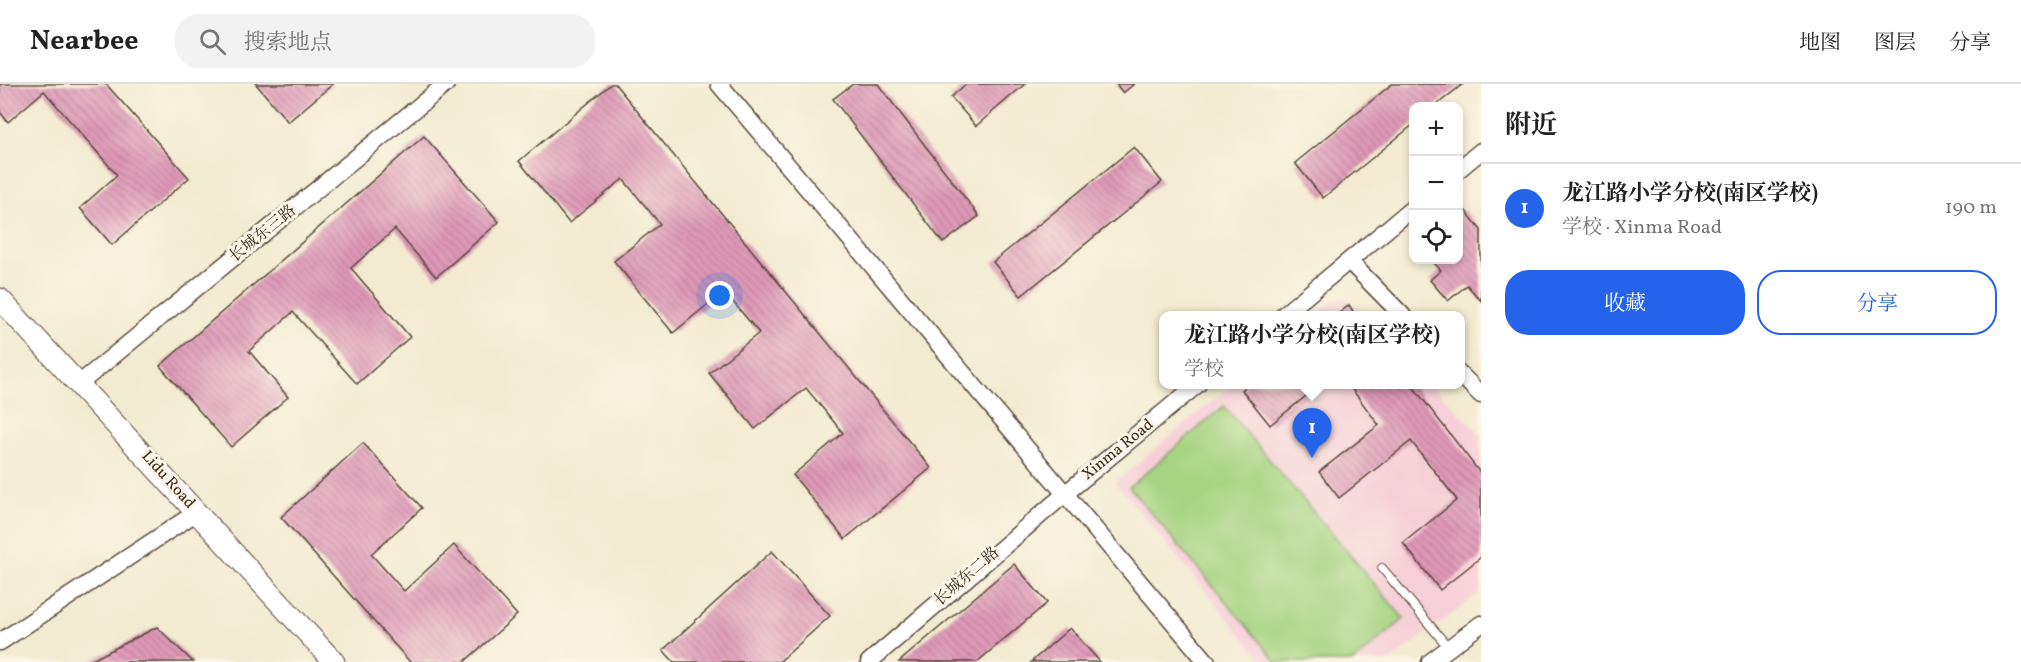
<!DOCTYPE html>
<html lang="zh">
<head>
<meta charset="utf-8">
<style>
	:root { --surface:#fff; --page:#f2f2f2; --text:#222; --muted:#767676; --line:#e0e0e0; --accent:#2563eb }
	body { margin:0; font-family:Vollkorn,"Noto Serif SC",serif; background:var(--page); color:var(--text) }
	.controls { position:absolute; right:18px; top:18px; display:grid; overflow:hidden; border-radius:12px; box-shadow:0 3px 9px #0003 }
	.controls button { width:54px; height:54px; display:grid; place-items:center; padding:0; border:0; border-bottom:2px solid var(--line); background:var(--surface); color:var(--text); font:30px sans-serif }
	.you { position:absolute; left:720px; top:212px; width:21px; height:21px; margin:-15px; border:4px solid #fff; border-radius:50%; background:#1a73e8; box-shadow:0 0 0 9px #1a73e833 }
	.badge { display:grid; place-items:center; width:39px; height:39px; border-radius:50%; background:var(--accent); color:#fff; font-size:20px; font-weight:700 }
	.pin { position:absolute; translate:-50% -50px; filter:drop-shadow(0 2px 3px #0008) }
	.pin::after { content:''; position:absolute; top:32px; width:21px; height:18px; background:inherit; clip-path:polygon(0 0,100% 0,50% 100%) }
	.popup { position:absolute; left:1159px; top:227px; width:306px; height:78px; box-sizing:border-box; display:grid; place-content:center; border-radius:12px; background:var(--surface); filter:drop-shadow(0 2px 4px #0005); font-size:20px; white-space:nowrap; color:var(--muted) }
	.popup b { font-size:22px; color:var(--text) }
	.popup::after { content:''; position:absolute; left:50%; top:100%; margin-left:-12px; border:12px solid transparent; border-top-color:var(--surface) }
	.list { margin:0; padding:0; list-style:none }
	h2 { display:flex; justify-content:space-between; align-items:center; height:78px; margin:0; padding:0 24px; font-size:26px }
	h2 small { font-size:20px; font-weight:400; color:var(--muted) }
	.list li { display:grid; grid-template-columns:39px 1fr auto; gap:18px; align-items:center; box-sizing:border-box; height:90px; padding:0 24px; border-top:2px solid var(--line) }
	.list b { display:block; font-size:22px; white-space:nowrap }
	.list p { margin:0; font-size:20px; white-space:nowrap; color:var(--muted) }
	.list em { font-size:20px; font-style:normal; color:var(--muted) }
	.actions { display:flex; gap:12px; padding:18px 24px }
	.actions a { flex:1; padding:14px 0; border:2px solid var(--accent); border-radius:24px; text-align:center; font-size:21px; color:var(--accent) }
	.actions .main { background:var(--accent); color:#fff }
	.icon { flex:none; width:33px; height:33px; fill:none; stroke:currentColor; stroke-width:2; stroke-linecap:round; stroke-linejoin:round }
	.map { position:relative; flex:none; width:1481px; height:578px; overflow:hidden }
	header { display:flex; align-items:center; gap:36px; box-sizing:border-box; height:84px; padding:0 30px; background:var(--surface); border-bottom:2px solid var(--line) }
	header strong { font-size:28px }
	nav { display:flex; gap:33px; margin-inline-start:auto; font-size:21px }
	.search { width:420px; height:54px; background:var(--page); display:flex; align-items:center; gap:15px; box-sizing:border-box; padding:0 21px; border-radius:24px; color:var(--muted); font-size:22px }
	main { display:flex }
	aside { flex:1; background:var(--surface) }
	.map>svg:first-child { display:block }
</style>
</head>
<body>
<header>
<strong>Nearbee</strong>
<div class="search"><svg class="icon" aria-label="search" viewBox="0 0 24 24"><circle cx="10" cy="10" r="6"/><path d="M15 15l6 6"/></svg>搜索地点</div>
<nav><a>地图</a><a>图层</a><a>分享</a></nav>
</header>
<main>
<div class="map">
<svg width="1481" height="578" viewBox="0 0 1481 578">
	<defs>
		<pattern id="building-back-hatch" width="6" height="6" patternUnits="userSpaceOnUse" patternTransform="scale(1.5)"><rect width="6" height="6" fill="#df99b8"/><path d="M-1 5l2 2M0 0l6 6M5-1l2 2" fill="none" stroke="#b67d95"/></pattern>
	</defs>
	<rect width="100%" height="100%" fill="#fcf5e5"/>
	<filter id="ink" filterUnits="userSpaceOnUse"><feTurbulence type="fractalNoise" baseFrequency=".0167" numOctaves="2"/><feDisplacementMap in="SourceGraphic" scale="12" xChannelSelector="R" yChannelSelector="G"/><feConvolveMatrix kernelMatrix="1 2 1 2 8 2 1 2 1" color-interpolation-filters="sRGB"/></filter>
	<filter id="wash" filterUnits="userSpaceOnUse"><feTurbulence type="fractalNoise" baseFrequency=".008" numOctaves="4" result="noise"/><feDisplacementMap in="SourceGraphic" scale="24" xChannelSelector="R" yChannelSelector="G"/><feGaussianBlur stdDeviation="1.35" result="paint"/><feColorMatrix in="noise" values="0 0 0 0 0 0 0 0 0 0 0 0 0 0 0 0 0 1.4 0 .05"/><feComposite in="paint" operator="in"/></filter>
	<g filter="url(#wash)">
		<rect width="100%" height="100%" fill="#f3ebd1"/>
		<g fill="#f6cfd8">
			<path d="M1349 215 1365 231 1315 232 1333 216Z"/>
			<path d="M1232 301H1432L1481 351V508L1389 578H1264L1115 398Z"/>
		</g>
		<path fill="#a6d482" stroke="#707f50" stroke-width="1.5" d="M1224 322 1404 535 1353 578H1277L1129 403Z"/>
		<g id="blocks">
			<g fill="url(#building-back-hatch)">
				<path d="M0 0H106L189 94 112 161 80 124 117 91 44 7 8 38 0 28Z"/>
				<path d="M256 0H333L288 38Z"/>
				<path d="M611 0H615L931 384 845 455 793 391 843 349 806 304 755 345 709 289 759 249 724 207 673 249 614 177 660 140 623 95 569 139 519 77Z"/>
				<path d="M853 0H878L979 132 943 159 833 15Z"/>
				<path d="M966 0H1025L976 42 951 13Z"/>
				<path d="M1116 0H1134L1123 9Z"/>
				<path d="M1392 0H1463L1435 22H1414V40L1323 114 1295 79Z"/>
				<path d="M424 52 499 138 436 193 395 145 351 184 410 253 357 300 293 228 249 267 288 313 231 363 160 282Z"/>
				<path d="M1134 63 1162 98 1021 212 993 178Z"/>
				<path d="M1465 126 1481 146V217L1467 201 1448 217 1430 196 1441 186 1431 176H1458V131Z"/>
				<path d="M1349 221 1356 232H1336Z"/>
				<path d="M1249 300H1321L1270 341 1242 306Z"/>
				<path d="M1348 300H1411L1481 390V473L1440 506 1403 459 1457 416 1411 357 1339 414 1319 388 1379 341Z"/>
				<path d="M363 359 422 424 371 470 404 507 454 461 517 531 464 578H410L281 433Z"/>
				<path d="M772 467 830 532 779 578H674L663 566Z"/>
				<path d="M1014 480 1047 519 977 578H899Z"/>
				<path d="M157 543 193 578H88Z"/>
				<path d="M1070 544 1100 578H1031Z"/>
			</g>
		</g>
	</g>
	<g filter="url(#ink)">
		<use href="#blocks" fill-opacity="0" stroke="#574739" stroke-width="1.5"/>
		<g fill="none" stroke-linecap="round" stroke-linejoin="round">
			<g stroke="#574739" stroke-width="10">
				<path id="service" d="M1382 484 1449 564"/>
			</g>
			<g stroke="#574739" stroke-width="19">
				<g id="minor">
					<path d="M719 0 1207 578"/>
					<path d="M1458 86 1481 67"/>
					<path d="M1349 177 1403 232"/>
					<path d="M1282 232 1414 123"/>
					<path d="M1460 290 1481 311"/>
					<path d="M80 299 446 0"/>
					<path d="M0 558 197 428"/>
					<path d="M869 578 1066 409 1198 300"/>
					<path d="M1430 578 1481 540"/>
				</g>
			</g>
			<g stroke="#574739" stroke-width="23">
				<path id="tertiary" d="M0 215 334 578"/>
			</g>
			<use href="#service" stroke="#fff" stroke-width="8"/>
			<use href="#minor" stroke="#fff" stroke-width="16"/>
			<use href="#tertiary" stroke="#fff" stroke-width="21"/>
		</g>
	</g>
	<g text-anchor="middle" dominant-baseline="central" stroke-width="6" stroke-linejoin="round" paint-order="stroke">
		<g font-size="16" fill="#3b2a1e" stroke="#fcf5e5">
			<text transform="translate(263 150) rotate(-39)">长城东三路</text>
			<text transform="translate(1118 366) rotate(-39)">Xinma Road</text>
			<text transform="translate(168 396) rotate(48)">Lidu Road</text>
			<text transform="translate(967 493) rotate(-41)">长城东二路</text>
		</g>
	</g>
</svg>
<div class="controls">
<button>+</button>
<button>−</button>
<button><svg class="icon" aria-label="locate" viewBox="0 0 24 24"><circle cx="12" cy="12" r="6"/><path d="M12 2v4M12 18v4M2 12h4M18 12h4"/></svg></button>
</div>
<div class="you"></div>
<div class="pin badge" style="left:1312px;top:374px">1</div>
<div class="popup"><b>龙江路小学分校(南区学校)</b>学校</div>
</div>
<aside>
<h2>附近<small></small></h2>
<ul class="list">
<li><span class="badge">1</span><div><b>龙江路小学分校(南区学校)</b><p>学校 · Xinma Road</p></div><em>190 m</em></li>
</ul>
<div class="actions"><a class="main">收藏</a><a>分享</a></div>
</aside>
</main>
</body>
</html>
